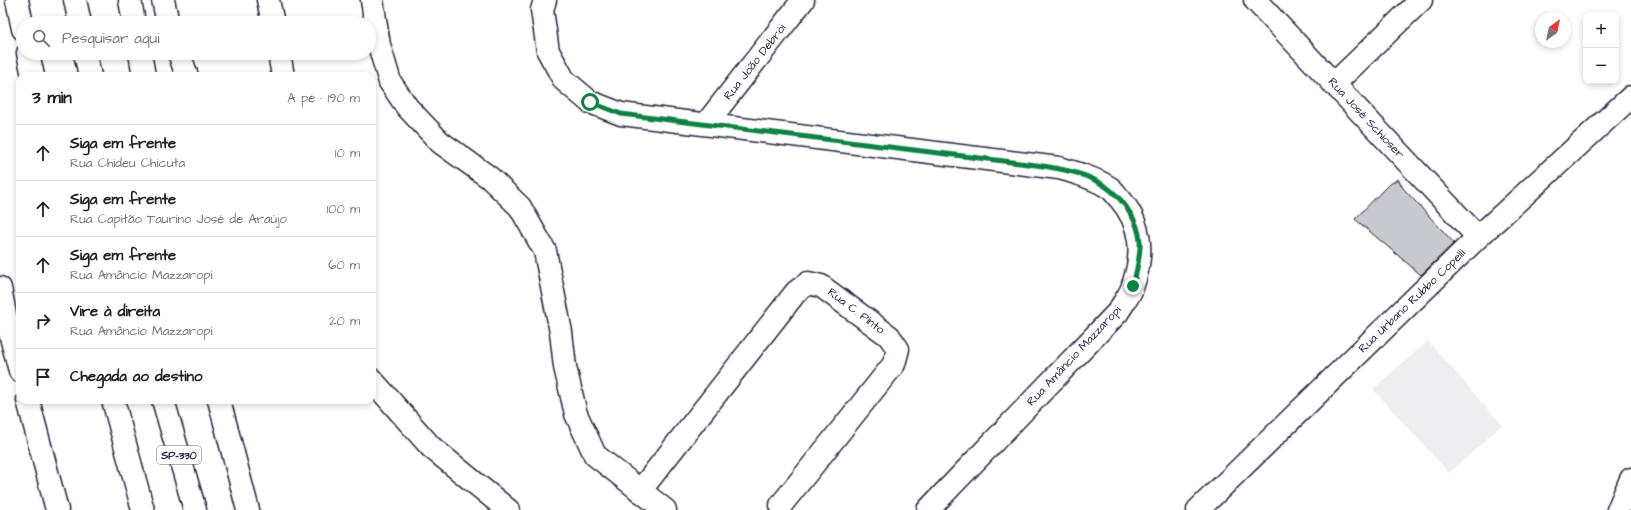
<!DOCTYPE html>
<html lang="pt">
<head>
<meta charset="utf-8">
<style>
	:root { --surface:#fff; --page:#f2f2f2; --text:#202124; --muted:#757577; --line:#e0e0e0 }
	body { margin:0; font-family:"Architects Daughter",sans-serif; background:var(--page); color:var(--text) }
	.controls { position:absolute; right:12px; top:12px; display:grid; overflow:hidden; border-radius:8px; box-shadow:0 2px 6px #0003 }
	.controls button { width:36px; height:36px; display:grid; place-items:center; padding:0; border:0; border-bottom:1px solid var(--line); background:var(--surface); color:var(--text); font:20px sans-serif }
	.compass { position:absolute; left:1535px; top:12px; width:36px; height:36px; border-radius:50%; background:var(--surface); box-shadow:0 2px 6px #0003; rotate:33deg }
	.stop { position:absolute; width:12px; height:12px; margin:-9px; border:3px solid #0b8043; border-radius:50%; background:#fff }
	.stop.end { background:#0b8043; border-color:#fff; box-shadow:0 1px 4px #0008 }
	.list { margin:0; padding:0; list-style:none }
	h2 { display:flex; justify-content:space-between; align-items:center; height:52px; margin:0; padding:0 16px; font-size:17px }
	h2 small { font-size:13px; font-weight:400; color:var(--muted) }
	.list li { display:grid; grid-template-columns:26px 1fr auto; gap:12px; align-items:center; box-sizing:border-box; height:56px; padding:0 16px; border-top:1px solid var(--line) }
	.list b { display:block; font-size:15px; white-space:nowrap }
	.list p { margin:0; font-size:13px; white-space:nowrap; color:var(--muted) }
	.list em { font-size:13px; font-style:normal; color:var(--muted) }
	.icon { flex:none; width:22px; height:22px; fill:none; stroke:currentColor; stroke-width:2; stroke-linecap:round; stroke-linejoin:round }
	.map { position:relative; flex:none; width:1631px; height:510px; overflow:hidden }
	.search { position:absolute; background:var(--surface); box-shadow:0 2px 6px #0003; left:16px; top:16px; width:360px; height:44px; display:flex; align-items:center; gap:10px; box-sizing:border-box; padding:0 14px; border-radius:22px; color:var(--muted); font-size:15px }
	.panel { position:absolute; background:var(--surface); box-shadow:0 2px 6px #0003; left:16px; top:72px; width:360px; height:332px; border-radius:12px }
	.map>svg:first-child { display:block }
</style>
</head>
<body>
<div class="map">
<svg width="1631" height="510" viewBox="0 0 1631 510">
	<rect width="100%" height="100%" fill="#fff"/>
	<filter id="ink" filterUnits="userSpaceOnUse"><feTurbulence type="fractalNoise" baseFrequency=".025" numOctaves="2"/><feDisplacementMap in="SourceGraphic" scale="8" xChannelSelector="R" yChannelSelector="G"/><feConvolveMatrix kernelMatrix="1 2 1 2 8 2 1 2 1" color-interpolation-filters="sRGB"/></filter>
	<g filter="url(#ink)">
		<path fill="#eeeef1" d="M1428 341 1502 425 1449 473 1373 389Z"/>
		<path fill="#c8c8cf" stroke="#22223b" d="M1398 179 1403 188 1454 243 1421 275 1355 219 1387 186Z"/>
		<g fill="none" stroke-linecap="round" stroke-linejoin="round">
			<g stroke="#22223b" stroke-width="25">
				<g id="minor">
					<path d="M268 0 273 23"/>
					<path d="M372 0 379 45 390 82 407 107 440 142 490 178 520 207 545 251 561 332 565 367 576 414 595 455 665 510"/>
					<path d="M545 0 542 10 548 51 564 80 590 102 621 114 1059 168C1077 173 1094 178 1110 188 1114 191 1117 196 1120 199 1142 225 1144 253 1133 285 1131 294 1123 303 1118 312L928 510"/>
					<path d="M1255 0 1478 237"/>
					<path d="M279 53 283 76"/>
					<path d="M1334 84 1421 0"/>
					<path d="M706 124 803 0"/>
					<path d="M640 491 796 292 808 283 821 286 889 336 898 349 894 364 781 505"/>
					<path d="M1198 510 1478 237 1631 97"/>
					<path d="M1618 510 1631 479"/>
				</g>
			</g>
			<g stroke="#22223b" stroke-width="25">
				<g id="highway">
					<path d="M17 0 23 29"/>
					<path d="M75 0 80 23"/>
					<path d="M130 0 134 23"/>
					<path d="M163 0 168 23"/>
					<path d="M28 53 33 76"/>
					<path d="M85 53 90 76"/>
					<path d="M140 53 144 76"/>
					<path d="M179 53 187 76"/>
					<path d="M0 288 5 314 20 371"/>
					<path d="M372 380 431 447 508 510"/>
					<path d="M28 400 57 510"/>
					<path d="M113 400 143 510"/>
					<path d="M163 400 195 510"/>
					<path d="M219 400 248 510"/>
				</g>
			</g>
			<use href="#minor" stroke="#fff" stroke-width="22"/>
			<use href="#highway" stroke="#fff" stroke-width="22"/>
		</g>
	</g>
	<g fill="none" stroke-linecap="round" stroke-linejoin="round" filter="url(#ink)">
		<path stroke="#0b8043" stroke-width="5" d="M590 102 621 114 1028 164C1068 169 1108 175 1130 213 1136 222 1139 230 1140 241 1141 256 1136 272 1133 286"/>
	</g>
	<g text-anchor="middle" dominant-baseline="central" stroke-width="3" stroke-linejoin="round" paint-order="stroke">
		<rect fill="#fff" stroke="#646476" stroke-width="1" x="157" y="446" width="44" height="18" rx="3"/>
		<g font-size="11" font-weight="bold" fill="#22223b">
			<text x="179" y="455">SP-330</text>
		</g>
		<g font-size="12" fill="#22223b" stroke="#fff">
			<text transform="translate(755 62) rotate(-52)">Rua João Debrói</text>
			<text transform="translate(1366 118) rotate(47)">Rua José Schioser</text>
			<text transform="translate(1412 301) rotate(-44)">Rua Urbano Rubbo Copelli</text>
			<text transform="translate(856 311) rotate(37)">Rua C. Pinto</text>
			<text transform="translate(1074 356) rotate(-47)">Rua Amâncio Mazzaropi</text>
		</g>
	</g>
</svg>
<div class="controls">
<button>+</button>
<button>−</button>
</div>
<svg class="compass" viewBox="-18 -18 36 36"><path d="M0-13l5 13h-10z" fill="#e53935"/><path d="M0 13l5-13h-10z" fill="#757577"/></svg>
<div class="stop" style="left:590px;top:102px"></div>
<div class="stop end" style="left:1133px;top:286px"></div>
<div class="search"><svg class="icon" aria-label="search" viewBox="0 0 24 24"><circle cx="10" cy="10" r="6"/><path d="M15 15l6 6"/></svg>Pesquisar aqui</div>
<section class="panel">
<h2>3 min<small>A pé · 190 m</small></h2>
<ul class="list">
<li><svg class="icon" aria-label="ahead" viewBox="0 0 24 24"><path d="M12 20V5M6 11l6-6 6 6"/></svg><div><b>Siga em frente</b><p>Rua Chideu Chicuta</p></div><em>10 m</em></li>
<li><svg class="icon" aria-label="ahead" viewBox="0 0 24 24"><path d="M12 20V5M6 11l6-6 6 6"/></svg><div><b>Siga em frente</b><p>Rua Capitão Taurino José de Araújo</p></div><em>100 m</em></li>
<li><svg class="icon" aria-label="ahead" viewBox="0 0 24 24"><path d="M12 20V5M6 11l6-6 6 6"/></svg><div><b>Siga em frente</b><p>Rua Amâncio Mazzaropi</p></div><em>60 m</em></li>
<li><svg class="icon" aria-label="right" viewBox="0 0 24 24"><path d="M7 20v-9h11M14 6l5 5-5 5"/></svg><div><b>Vire à direita</b><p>Rua Amâncio Mazzaropi</p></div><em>20 m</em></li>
<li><svg class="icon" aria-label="arrive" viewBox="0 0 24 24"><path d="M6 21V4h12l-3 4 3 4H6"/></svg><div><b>Chegada ao destino</b></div></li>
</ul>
</section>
</div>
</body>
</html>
